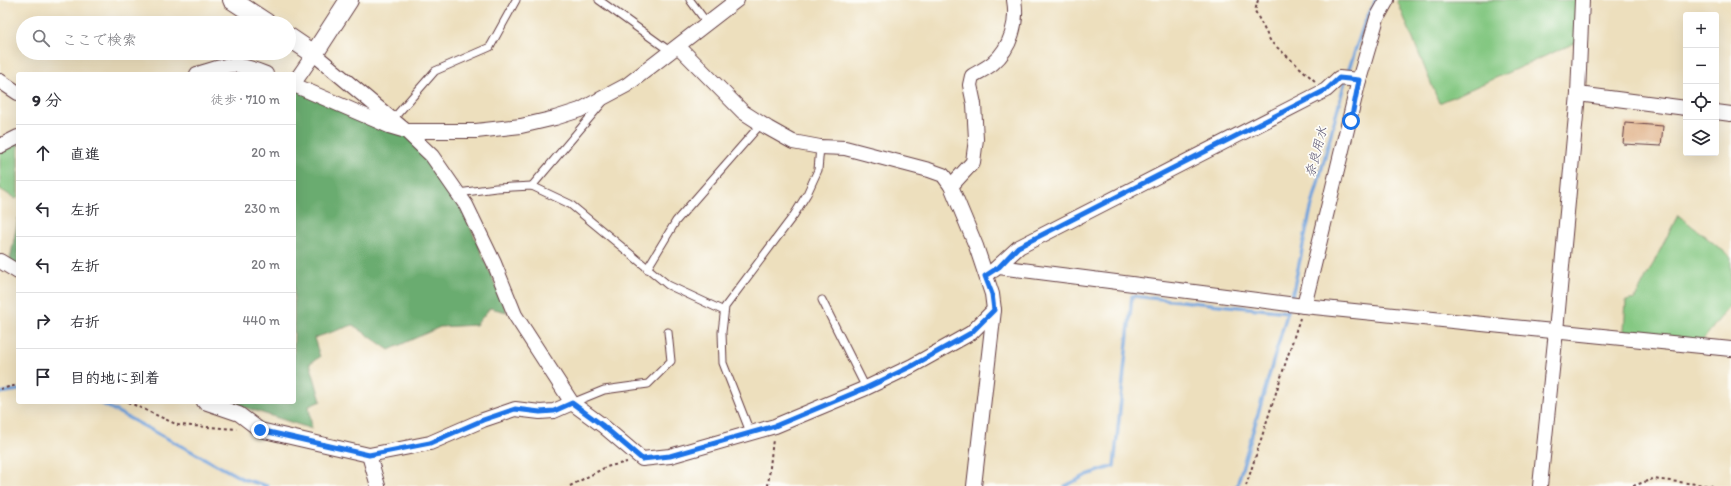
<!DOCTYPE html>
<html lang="ja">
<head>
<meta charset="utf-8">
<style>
	:root { --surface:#fff; --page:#f7f7f7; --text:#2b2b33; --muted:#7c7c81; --line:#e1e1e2 }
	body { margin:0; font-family:Itim,"Klee One",sans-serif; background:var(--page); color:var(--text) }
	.controls { position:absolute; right:12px; top:12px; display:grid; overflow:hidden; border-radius:4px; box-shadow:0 4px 16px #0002 }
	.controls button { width:36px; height:36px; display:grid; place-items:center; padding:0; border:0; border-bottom:1px solid var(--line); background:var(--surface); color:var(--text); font:20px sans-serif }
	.stop { position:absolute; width:12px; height:12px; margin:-9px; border:3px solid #1a73e8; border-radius:50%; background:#fff }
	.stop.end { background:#1a73e8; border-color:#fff; box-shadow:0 1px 4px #0008 }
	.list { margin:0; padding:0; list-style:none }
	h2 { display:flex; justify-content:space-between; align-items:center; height:52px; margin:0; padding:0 16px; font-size:17px }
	h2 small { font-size:13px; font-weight:400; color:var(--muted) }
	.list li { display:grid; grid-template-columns:26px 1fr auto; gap:12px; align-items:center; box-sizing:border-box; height:56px; padding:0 16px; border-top:1px solid var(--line) }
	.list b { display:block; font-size:15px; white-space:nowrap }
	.list em { font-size:13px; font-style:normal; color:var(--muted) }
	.icon { flex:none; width:22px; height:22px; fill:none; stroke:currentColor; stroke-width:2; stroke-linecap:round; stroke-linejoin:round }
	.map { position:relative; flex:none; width:1731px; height:486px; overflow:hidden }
	.search { position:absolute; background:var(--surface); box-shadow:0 4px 16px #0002; left:16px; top:16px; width:280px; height:44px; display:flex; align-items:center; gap:10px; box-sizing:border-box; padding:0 14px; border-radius:22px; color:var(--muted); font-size:15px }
	.panel { position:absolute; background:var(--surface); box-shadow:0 4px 16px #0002; left:16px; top:72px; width:280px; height:332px; border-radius:4px }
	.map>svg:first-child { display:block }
</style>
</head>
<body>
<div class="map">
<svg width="1731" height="486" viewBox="0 0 1731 486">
	<rect width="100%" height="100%" fill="#fdfcf7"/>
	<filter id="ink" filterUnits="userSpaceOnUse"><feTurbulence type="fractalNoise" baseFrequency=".025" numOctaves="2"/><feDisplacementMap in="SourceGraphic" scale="8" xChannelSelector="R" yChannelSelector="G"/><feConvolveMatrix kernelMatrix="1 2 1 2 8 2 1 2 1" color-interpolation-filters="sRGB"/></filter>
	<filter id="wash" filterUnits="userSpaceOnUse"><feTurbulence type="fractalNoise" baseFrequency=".012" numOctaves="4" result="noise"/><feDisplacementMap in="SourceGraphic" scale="16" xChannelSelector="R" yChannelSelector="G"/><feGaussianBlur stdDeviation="0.9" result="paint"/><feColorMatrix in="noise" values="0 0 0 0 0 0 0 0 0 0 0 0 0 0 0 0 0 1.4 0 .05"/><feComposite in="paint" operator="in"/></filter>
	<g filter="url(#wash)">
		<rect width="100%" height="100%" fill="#eddfbd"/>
		<g fill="#84c882" stroke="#677456">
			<path d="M1397 0H1579L1577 42 1439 103Z"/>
			<path d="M18 139V197L16 199 0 189V150Z"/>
			<path d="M1678 215 1731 257V304L1703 340 1624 331 1626 301 1635 299Z"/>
		</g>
		<g fill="#6bac70" stroke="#5a664e">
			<path d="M294 87 404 131 431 163 463 210 507 312 490 308 476 325 440 327 389 350 353 325 314 338 320 357 310 363 321 401 309 406 312 429 228 402H294Z"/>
			<path d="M18 218V277L10 260Z"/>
		</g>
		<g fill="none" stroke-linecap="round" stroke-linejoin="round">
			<g stroke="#72a3dc" stroke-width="3.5">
				<path d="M1347 75 1364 24 1376 0"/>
				<path d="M1291 301 1310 213 1345 81"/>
				<path d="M0 393 18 390"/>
				<path d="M99 402 243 479 267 486"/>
				<path d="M1065 486 1087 475 1114 466 1132 296 1288 312"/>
				<path d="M1237 486 1289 307"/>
			</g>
		</g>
		<g id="blocks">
			<path fill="#dca577" d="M1625 123 1663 126 1661 146 1623 144Z"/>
		</g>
	</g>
	<g filter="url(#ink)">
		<use href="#blocks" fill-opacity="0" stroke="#623c41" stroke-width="1"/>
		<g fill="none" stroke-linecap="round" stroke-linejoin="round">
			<g stroke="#623c41" stroke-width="9">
				<g id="service">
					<path d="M599 0 671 52"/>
					<path d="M690 0 707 23"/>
					<path d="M393 119 435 71 490 47 516 0"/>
					<path d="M532 186 603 102"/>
					<path d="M458 193 496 188 532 186 570 204 668 285 724 311"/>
					<path d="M647 269 676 221 761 124"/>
					<path d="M822 300 866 388"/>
					<path d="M572 403 604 390 648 384 671 361 668 332"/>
					<path d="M750 432 723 363 722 332 725 307 794 215 807 194 818 170 820 147"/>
				</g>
			</g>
			<g stroke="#623c41" stroke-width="16">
				<g id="minor">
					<path d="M679 47 743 112 768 128 793 142 820 147 845 148 929 170 943 175 951 186 976 246 992 294 994 310 974 486"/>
					<path d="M197 74C229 64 234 61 266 74"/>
					<path d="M0 81 18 93"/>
					<path d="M294 83 314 54 406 131 432 156 466 205 494 263 515 315 572 403 602 425 642 459 670 456 775 426 866 388 912 366 971 333 994 310"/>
					<path d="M294 85 389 126 406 131H476L521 126 555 118 580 110 627 85 737 0"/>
					<path d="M1578 94 1686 108"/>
					<path d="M1716 112 1731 114"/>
					<path d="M0 146 18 137"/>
					<path d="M951 186 973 162 976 139 974 104 970 85 972 76C979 72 987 68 993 63 1011 48 1018 22 1014 0"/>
					<path d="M0 261 18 272"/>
					<path d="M999 267 1304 306 1731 349"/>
					<path d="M994 270 1019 247 1326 90 1339 78 1359 80"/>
					<path d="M1304 306 1359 80 1377 18 1387 0"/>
					<path d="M204 402 239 414 260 430 369 455 430 443 483 420 515 409 540 412 554 411 572 403"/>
					<path d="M369 455 378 486"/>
					<path d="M1540 486 1556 331 1578 94 1582 0"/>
				</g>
			</g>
			<g stroke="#623c41" stroke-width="20">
				<g id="tertiary">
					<path d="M232 0 267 23"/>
					<path d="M289 37 314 54 349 0"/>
				</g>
			</g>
			<g stroke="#623c41" stroke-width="2" stroke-dasharray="3 3" stroke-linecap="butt">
				<path d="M1258 0 1255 11 1271 42 1316 82"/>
				<path d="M0 389 18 385"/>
				<path d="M128 402 178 425 237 429"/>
				<path d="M570 486 606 467 627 462"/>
				<path d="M768 486 773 439"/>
				<path d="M1246 486 1300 318"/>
				<path d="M1633 486 1653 479 1713 486"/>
			</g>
			<use href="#service" stroke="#fff" stroke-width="7"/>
			<use href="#minor" stroke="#fff" stroke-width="14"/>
			<use href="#tertiary" stroke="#fff" stroke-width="18"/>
		</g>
	</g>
	<g fill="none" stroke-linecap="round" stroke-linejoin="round" filter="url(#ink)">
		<path stroke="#1a73e8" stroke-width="5" d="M260 430 369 455 430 443 483 420 515 409 540 412 554 411 572 403 602 425 642 459 670 456 775 426 866 388 912 366 971 333 994 310 992 294 985 276 999 267 1018 247 1326 90 1339 78 1359 80 1351 121"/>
	</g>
	<g text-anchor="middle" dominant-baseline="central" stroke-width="3.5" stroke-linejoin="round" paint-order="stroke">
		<g font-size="13" font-style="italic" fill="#5a5472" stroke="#fdfcf7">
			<text transform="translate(1316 152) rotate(-75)">奈良用水</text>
		</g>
	</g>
</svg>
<div class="controls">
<button>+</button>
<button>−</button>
<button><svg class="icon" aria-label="locate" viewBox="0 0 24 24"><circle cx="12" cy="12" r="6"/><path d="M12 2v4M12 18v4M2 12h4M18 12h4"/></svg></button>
<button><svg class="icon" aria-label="layers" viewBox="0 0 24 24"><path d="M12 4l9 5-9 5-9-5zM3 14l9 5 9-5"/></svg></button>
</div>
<div class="stop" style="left:1351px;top:121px"></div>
<div class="stop end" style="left:260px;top:430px"></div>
<div class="search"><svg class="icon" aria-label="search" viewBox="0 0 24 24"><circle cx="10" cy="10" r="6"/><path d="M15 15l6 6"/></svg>ここで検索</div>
<section class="panel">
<h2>9 分<small>徒歩 · 710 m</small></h2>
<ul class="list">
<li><svg class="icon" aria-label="ahead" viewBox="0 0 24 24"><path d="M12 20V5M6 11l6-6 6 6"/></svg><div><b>直進</b></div><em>20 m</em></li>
<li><svg class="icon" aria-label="left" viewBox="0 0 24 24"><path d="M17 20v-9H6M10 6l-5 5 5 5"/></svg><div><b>左折</b></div><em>230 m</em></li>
<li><svg class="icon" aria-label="left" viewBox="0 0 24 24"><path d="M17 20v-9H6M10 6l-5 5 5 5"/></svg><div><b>左折</b></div><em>20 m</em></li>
<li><svg class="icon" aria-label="right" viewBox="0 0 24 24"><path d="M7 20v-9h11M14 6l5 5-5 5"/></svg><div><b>右折</b></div><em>440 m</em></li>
<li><svg class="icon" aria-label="arrive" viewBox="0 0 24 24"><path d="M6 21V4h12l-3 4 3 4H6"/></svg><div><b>目的地に到着</b></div></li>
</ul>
</section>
</div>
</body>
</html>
